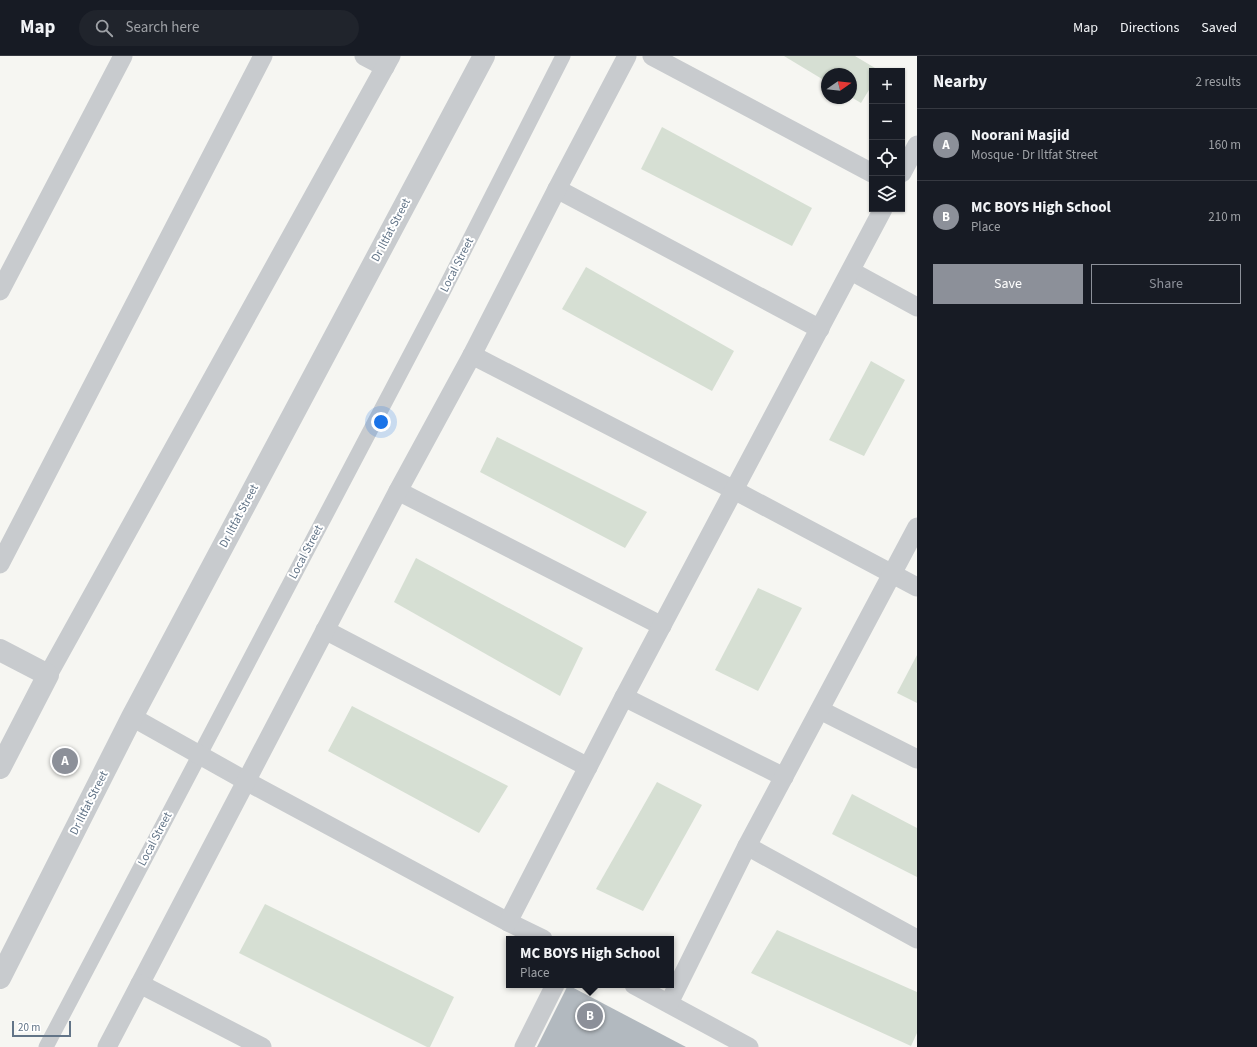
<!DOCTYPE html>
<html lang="en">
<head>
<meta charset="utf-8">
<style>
	:root { --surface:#171b24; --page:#20242c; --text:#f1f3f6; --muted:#9ea1a6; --line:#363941; --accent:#8c9099 }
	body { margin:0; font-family:"Source Sans 3",sans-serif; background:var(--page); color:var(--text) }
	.controls { position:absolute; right:12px; top:12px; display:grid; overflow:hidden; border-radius:0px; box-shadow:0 1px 3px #0004 }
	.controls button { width:36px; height:36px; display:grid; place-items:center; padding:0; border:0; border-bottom:1px solid var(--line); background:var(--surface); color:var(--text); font:20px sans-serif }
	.compass { position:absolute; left:821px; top:12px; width:36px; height:36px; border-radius:50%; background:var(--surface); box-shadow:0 1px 3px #0004; rotate:76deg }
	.scale { position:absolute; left:12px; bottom:10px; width:59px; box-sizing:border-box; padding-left:4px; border:2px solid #627487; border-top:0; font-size:11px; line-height:14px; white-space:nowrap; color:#627487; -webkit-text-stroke:3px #fff; paint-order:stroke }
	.you { position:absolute; left:381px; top:366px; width:14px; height:14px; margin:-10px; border:3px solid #fff; border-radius:50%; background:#1a73e8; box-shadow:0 0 0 6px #1a73e833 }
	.badge { display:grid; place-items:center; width:26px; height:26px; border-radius:50%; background:var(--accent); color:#fff; font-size:13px; font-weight:700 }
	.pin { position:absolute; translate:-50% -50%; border:2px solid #fff; box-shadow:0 1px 4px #0006 }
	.popup { position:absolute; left:506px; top:880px; width:168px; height:52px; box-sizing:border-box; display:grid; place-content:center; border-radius:0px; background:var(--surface); filter:drop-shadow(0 1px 3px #0005); font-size:13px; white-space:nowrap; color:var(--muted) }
	.popup b { font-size:15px; color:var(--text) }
	.popup::after { content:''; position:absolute; left:50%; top:100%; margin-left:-8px; border:8px solid transparent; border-top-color:var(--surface) }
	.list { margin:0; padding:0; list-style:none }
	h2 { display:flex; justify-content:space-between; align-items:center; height:52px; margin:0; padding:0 16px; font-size:17px }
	h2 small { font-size:13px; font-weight:400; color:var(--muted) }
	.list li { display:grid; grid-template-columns:26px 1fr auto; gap:12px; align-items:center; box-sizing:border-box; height:72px; padding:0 16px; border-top:1px solid var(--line) }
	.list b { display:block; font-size:15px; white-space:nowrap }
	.list p { margin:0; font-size:13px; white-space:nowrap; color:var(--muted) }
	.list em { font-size:13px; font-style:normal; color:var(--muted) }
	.actions { display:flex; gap:8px; padding:12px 16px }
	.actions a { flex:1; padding:9px 0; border:1px solid var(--accent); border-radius:0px; text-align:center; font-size:14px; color:var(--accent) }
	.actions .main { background:var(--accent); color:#fff }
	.icon { flex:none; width:22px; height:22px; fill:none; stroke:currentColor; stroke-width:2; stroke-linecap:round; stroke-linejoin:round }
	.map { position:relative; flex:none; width:917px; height:991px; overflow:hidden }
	header { display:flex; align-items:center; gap:24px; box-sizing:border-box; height:56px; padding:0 20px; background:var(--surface); border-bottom:1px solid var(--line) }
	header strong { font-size:19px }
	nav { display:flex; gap:22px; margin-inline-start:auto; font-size:14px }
	.search { width:280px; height:36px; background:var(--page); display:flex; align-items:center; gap:10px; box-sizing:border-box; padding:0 14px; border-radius:22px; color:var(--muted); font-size:15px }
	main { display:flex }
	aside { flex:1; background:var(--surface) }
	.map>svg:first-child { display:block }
</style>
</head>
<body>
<header>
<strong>Map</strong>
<div class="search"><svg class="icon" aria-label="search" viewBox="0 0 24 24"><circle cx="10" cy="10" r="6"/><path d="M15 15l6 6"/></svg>Search here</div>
<nav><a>Map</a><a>Directions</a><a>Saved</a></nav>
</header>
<main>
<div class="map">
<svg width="917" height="991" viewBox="0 0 917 991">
	<rect width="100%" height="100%" fill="#f6f6f2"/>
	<g fill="#d6dfd3">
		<path d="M784 0H855L880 15H872V29L861 47 851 41V18H827V26Z"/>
		<path d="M662 71 812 152 792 190 641 113Z"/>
		<path d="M586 211 734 295 712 335 562 253Z"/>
		<path d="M871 305 905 324 864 400 829 384Z"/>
		<path d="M497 381 647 456 625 492 480 416Z"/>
		<path d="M416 502 583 592 560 640 394 546Z"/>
		<path d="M758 532 802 552 758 635 715 614Z"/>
		<path d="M917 599V647L897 637Z"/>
		<path d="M352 650 508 730 479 777 328 695Z"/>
		<path d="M657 726 702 749 643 855 596 833Z"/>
		<path d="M852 738 917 772V821L832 778Z"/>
		<path d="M265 848 454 941 430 991H427L239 897Z"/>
		<path d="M777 874 917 936V977L911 990 751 917Z"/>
	</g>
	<path fill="#b2b9bf" d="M568 929 686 991H537Z"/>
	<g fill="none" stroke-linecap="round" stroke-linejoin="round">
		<path stroke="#c8cbce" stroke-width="15" d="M46 991 442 238 563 0"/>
		<g stroke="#c8cbce" stroke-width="19">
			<path d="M364 0 385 11"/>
			<path d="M652 0 872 117"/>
			<path d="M902 117 917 89"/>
			<path d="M557 133 820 273"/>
			<path d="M851 215 917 251"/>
			<path d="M0 235 123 0"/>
			<path d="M472 299 734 434 917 531"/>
			<path d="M398 435 662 570"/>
			<path d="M0 508 263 0"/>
			<path d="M325 574 588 711"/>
			<path d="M48 619 391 0"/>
			<path d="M624 641 784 721"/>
			<path d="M820 654 917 703"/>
			<path d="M132 661 246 725 508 866 543 883"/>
			<path d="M747 790 917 883"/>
			<path d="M508 866 624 641 883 153"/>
			<path d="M140 928 398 435 472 299 557 133 627 0"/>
			<path d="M634 929 749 991"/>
			<path d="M669 947 747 790 917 471"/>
			<path d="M107 991 140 928 262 991"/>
			<path d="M524 991 555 929"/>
		</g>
		<g stroke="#c8cbce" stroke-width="22">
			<path d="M0 594 48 619 0 712"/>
			<path d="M0 922 132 661 484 0"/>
		</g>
	</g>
	<g text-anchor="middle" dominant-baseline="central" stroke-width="4" stroke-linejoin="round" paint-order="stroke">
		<g font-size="12" fill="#627487" stroke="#fff">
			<text transform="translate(391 174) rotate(-62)">Dr Iltfat Street</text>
			<text transform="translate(457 209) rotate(-63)">Local Street</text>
			<text transform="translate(239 460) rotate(-62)">Dr Iltfat Street</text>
			<text transform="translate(306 496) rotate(-62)">Local Street</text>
			<text transform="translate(89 747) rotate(-63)">Dr Iltfat Street</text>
			<text transform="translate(155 783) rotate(-62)">Local Street</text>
		</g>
	</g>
</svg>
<div class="controls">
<button>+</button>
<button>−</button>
<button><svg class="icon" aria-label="locate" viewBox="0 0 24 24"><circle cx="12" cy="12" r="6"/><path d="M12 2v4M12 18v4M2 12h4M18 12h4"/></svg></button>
<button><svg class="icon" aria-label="layers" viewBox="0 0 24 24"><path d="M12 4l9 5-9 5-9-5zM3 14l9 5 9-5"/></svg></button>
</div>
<svg class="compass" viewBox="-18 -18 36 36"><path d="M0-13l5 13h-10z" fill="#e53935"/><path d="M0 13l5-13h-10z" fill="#9ea1a6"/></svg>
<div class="scale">20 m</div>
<div class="you"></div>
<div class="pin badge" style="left:65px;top:705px">A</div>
<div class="pin badge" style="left:590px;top:960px">B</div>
<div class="popup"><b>MC BOYS High School</b>Place</div>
</div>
<aside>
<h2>Nearby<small>2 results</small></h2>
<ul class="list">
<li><span class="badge">A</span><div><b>Noorani Masjid</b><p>Mosque · Dr Iltfat Street</p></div><em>160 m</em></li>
<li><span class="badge">B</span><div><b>MC BOYS High School</b><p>Place</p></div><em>210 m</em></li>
</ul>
<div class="actions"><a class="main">Save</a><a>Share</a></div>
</aside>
</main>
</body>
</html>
